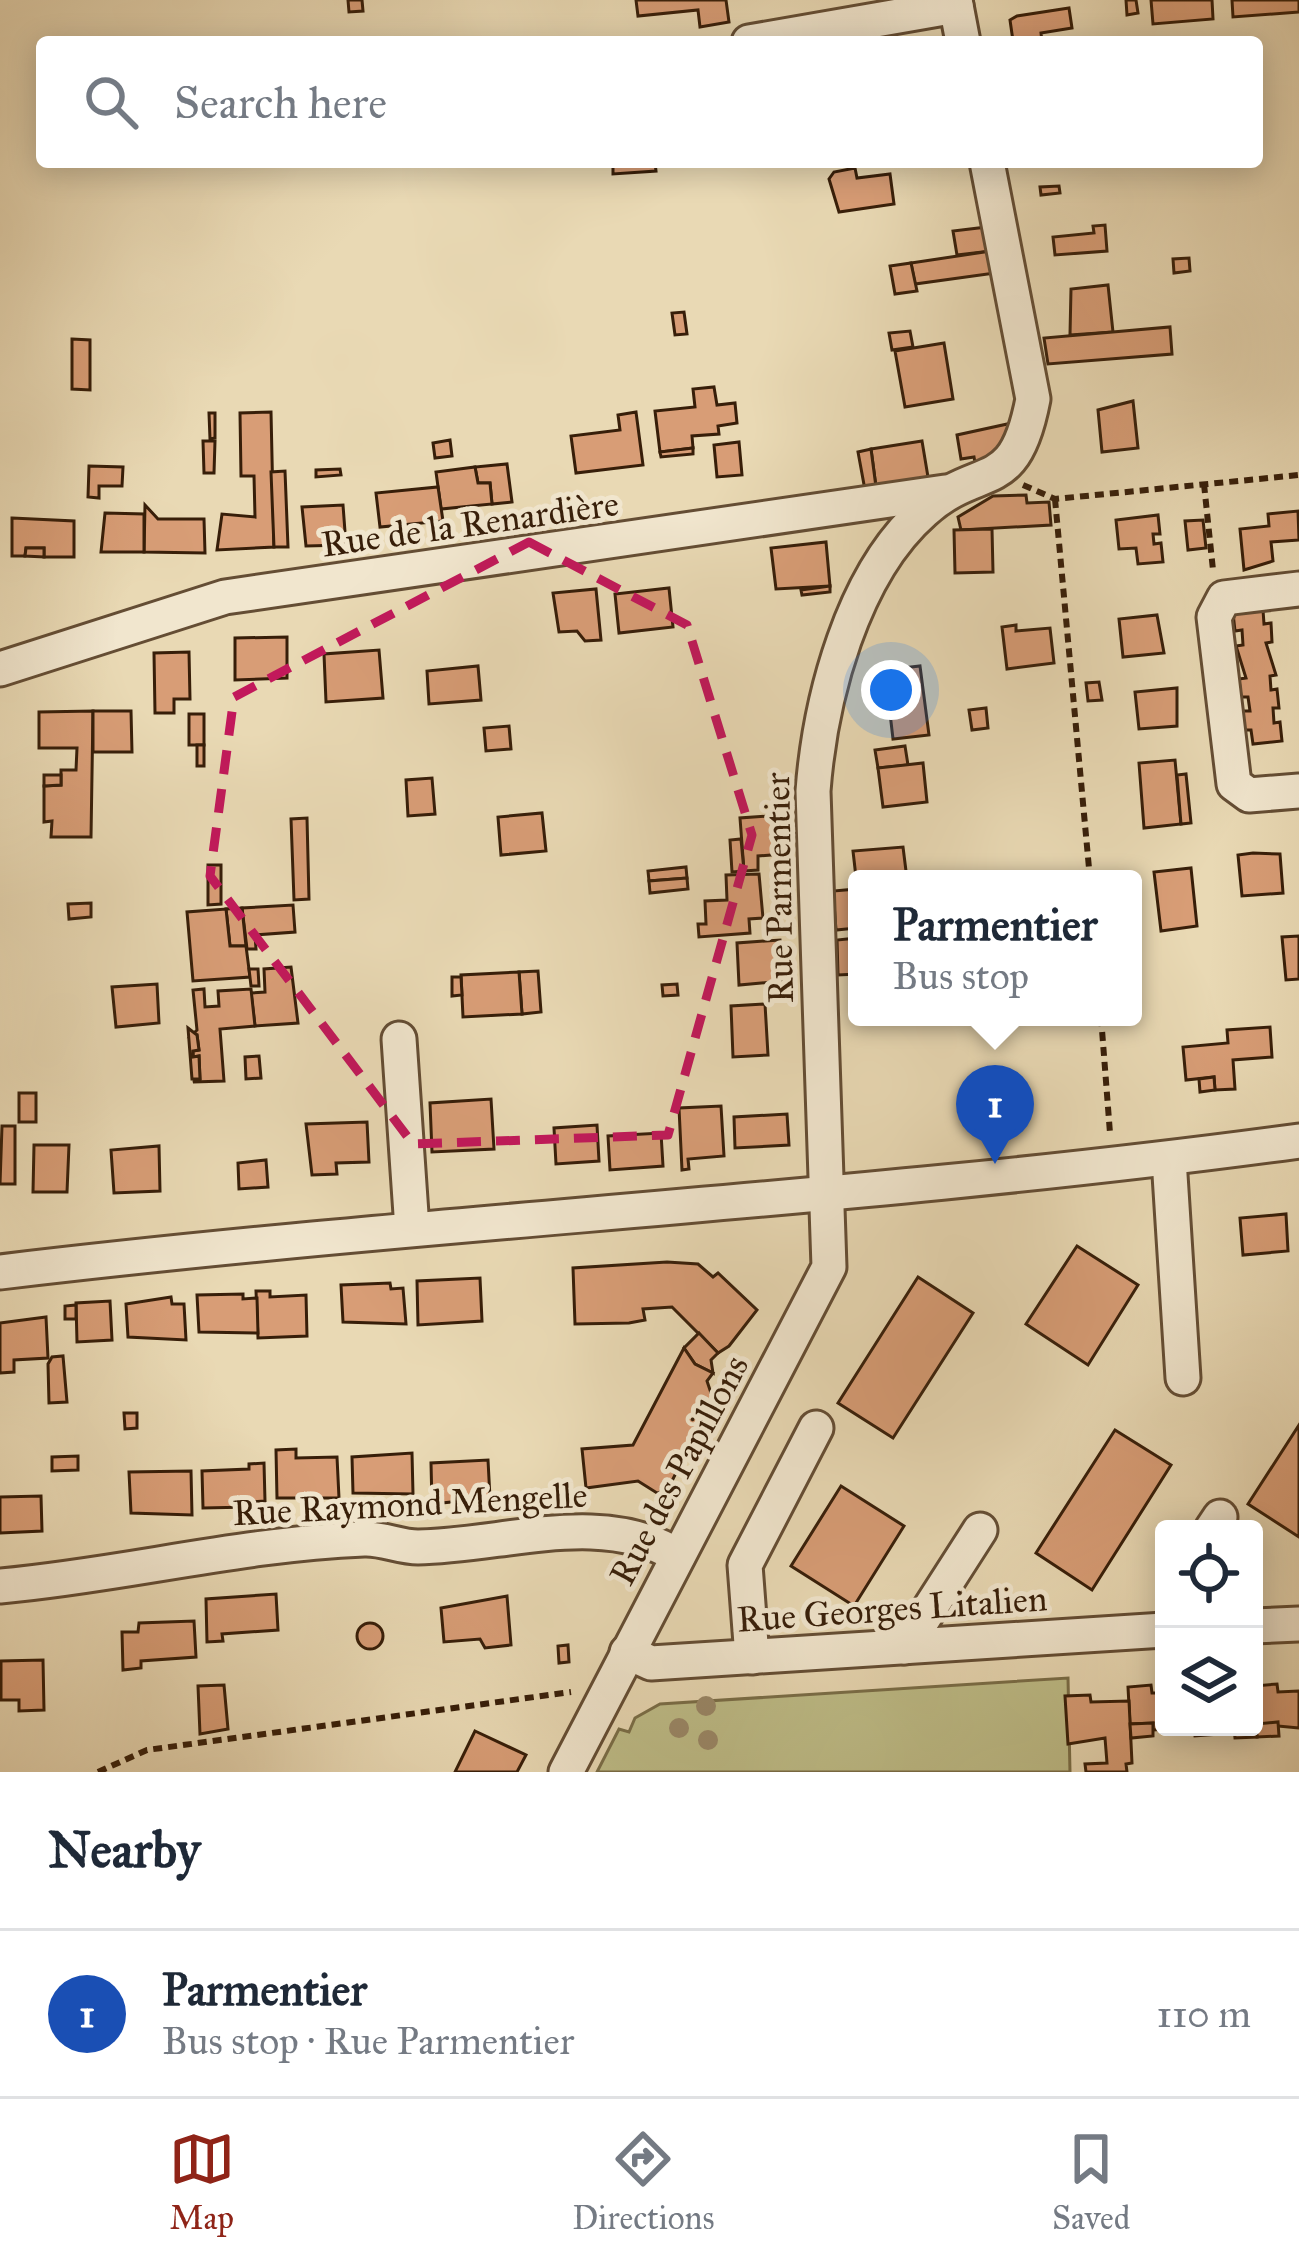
<!DOCTYPE html>
<html lang="en">
<head>
<meta charset="utf-8">
<style>
	:root { --surface:#fff; --page:#f6f6f7; --text:#1f2937; --muted:#747a83; --line:#e0e1e3; --accent:#8f2418 }
	body { margin:0; font-family:"IM FELL Great Primer",serif; background:var(--page); color:var(--text) }
	.controls { position:absolute; right:36px; bottom:36px; display:grid; overflow:hidden; border-radius:12px; box-shadow:0 6px 30px #0003 }
	.controls button { width:108px; height:108px; display:grid; place-items:center; padding:0; border:0; border-bottom:3px solid var(--line); background:var(--surface); color:var(--text); font:60px sans-serif }
	.you { position:absolute; left:891px; top:690px; width:42px; height:42px; margin:-30px; border:9px solid #fff; border-radius:50%; background:#1a73e8; box-shadow:0 0 0 18px #1a73e833 }
	.badge { display:grid; place-items:center; width:78px; height:78px; border-radius:50%; background:var(--accent); color:#fff; font-size:39px; font-weight:700 }
	.pin { position:absolute; translate:-50% -99px; filter:drop-shadow(0 3px 6px #0008) }
	.pin::after { content:''; position:absolute; top:63px; width:42px; height:36px; background:inherit; clip-path:polygon(0 0,100% 0,50% 100%) }
	.popup { position:absolute; left:848px; top:870px; width:294px; height:156px; box-sizing:border-box; display:grid; place-content:center; border-radius:12px; background:var(--surface); filter:drop-shadow(0 3px 9px #0005); font-size:39px; white-space:nowrap; color:var(--muted) }
	.popup b { font-size:45px; color:var(--text) }
	.popup::after { content:''; position:absolute; left:50%; top:100%; margin-left:-24px; border:24px solid transparent; border-top-color:var(--surface) }
	.list { margin:0; padding:0; list-style:none }
	h2 { display:flex; justify-content:space-between; align-items:center; height:156px; margin:0; padding:0 48px; font-size:51px }
	h2 small { font-size:39px; font-weight:400; color:var(--muted) }
	.list li { display:grid; grid-template-columns:78px 1fr auto; gap:36px; align-items:center; box-sizing:border-box; height:168px; padding:0 48px; border-top:3px solid var(--line) }
	.list b { display:block; font-size:45px; white-space:nowrap }
	.list p { margin:0; font-size:39px; white-space:nowrap; color:var(--muted) }
	.list em { font-size:39px; font-style:normal; color:var(--muted) }
	.icon { flex:none; width:66px; height:66px; fill:none; stroke:currentColor; stroke-width:2; stroke-linecap:round; stroke-linejoin:round }
	.map { position:relative; flex:none; width:1299px; height:1772px; overflow:hidden }
	.search { position:absolute; background:var(--surface); box-shadow:0 6px 30px #0003; left:36px; right:36px; top:36px; height:132px; display:flex; align-items:center; gap:30px; box-sizing:border-box; padding:0 42px; border-radius:12px; color:var(--muted); font-size:45px }
	.sheet { height:324px; background:var(--surface) }
	nav { display:flex; justify-content:space-around; align-items:center; box-sizing:border-box; height:168px; border-top:3px solid var(--line); background:var(--surface); font-size:33px; color:var(--muted) }
	nav a { display:grid; justify-items:center; gap:6px }
	nav .on { color:var(--accent) }
	.map>svg:first-child { display:block }
</style>
</head>
<body>
<div class="map">
<svg width="1299" height="1772" viewBox="0 0 1299 1772">
	<rect width="100%" height="100%" fill="#e9d9b4"/>
	<filter id="stains"><feTurbulence type="fractalNoise" baseFrequency=".00167" numOctaves="4"/><feColorMatrix values="0 0 0 0 .2 0 0 0 0 .09 0 0 0 0 .02 0 0 0 .5 -.17"/></filter>
	<radialGradient id="worn" r=".72"><stop offset=".6" stop-color="#630" stop-opacity="0"/><stop offset="1" stop-color="#630" stop-opacity=".3"/></radialGradient>
	<path fill="#bebd88" stroke="#7a6e48" stroke-width="3" d="M1068 1678 1070 1772H597L619 1729 629 1732 635 1718 660 1704Z"/>
	<g fill="#d89d76" stroke="#371e09" stroke-width="3">
		<path d="M348 0H362L363 11 349 12Z"/>
		<path d="M636 0H726L729 22 700 27 698 10 638 16Z"/>
		<path d="M1126 0H1136L1138 13 1127 15Z"/>
		<path d="M1151 0H1212L1213 19 1153 24Z"/>
		<path d="M1232 0H1299V12L1233 17Z"/>
		<path d="M1069 8 1072 28 1041 33 1042 42H1004L1013 41 1010 20 1017 16Z"/>
		<path d="M613 162H655L656 171 613 174Z"/>
		<path d="M855 168 857 178 890 174 894 204 839 212 829 179 834 172Z"/>
		<path d="M1059 186 1060 193 1041 195 1040 187Z"/>
		<path d="M1105 225 1107 251 1055 255 1053 237 1094 233 1093 226Z"/>
		<path d="M987 227 991 251 957 255 953 231Z"/>
		<path d="M991 251 995 273 915 284 911 263Z"/>
		<path d="M1189 258 1190 271 1174 273 1173 259Z"/>
		<path d="M911 263 917 291 895 294 890 266Z"/>
		<path d="M1108 285 1113 332 1070 335 1071 289Z"/>
		<path d="M684 312 687 334 675 335 672 313Z"/>
		<path d="M1170 327 1172 354 1048 364 1044 338Z"/>
		<path d="M910 331 913 347 892 350 889 333Z"/>
		<path d="M72 339 90 340V390L72 389Z"/>
		<path d="M944 343 953 399 905 407 895 351Z"/>
		<path d="M714 387 717 405 735 403 737 423 718 426 719 434 692 436 693 448 660 452 655 411 695 407 693 389Z"/>
		<path d="M1133 401 1138 448 1102 452 1098 410Z"/>
		<path d="M271 412 274 547 217 550 222 514 255 517 254 476H241L240 413Z"/>
		<path d="M636 412 643 465 576 473 571 436 620 430 618 415Z"/>
		<path d="M209 413H215V438L210 439Z"/>
		<path d="M1012 423 993 461 976 468 974 457 961 459 957 435Z"/>
		<path d="M450 440 452 456 435 458 433 443Z"/>
		<path d="M203 441H215L214 473H204Z"/>
		<path d="M922 441 928 477 876 487 871 449Z"/>
		<path d="M739 442 742 475 717 477 714 445Z"/>
		<path d="M693 448V454L661 457 660 452Z"/>
		<path d="M871 449 876 487 865 490 858 452Z"/>
		<path d="M507 464 512 502 492 504 490 483H478L475 467Z"/>
		<path d="M89 466 123 467 122 486H99V498L88 497Z"/>
		<path d="M475 467 478 483H490L492 504 441 509 436 472Z"/>
		<path d="M340 469 341 475 316 477V470Z"/>
		<path d="M285 471 288 547H274L271 472Z"/>
		<path d="M438 487 443 521 380 527 376 493Z"/>
		<path d="M1026 495 1027 503 1049 502 1051 525 961 530 958 517 993 496Z"/>
		<path d="M145 505 158 519H204L205 553 144 552Z"/>
		<path d="M343 505 346 545 306 546 302 507Z"/>
		<path d="M1298 511 1299 540 1271 542 1273 561 1244 570 1240 529 1269 526 1268 514Z"/>
		<path d="M105 513 144 514V552H101Z"/>
		<path d="M1158 515 1160 534H1153L1154 544 1161 543 1163 562 1138 564 1136 548 1119 549 1116 520Z"/>
		<path d="M12 518 74 521V557H44V548H26L25 556H12Z"/>
		<path d="M1203 520 1206 548 1188 550 1185 521Z"/>
		<path d="M992 529 993 572 955 573 954 530Z"/>
		<path d="M826 542 830 586 776 589 771 548Z"/>
		<path d="M26 548H44V557L25 556Z"/>
		<path d="M830 586V592L802 595 801 590Z"/>
		<path d="M669 588 673 627 619 633 615 594Z"/>
		<path d="M596 589 601 640 585 641 577 631 559 632 553 593Z"/>
		<path d="M1263 610 1264 624 1271 623 1272 642 1266 643 1276 675 1270 676 1271 690 1277 689 1279 708H1273L1274 723 1280 722 1282 741 1253 744 1251 730H1244L1242 711H1250L1248 697H1241L1239 679 1246 678 1236 646 1243 645 1242 630 1235 631 1233 613Z"/>
		<path d="M1157 615 1164 653 1123 657 1119 619Z"/>
		<path d="M1016 625V631L1050 628 1054 663 1007 669 1002 627Z"/>
		<path d="M287 637V678L235 680V638Z"/>
		<path d="M379 650 383 698 326 702 324 654Z"/>
		<path d="M189 652 190 699H174V713H155L154 653Z"/>
		<path d="M478 666 481 700 429 704 427 671Z"/>
		<path d="M920 666 929 735 893 739 885 670Z"/>
		<path d="M1099 682 1102 700 1088 701 1086 683Z"/>
		<path d="M1177 688V726L1139 729 1135 692Z"/>
		<path d="M986 708 988 728 972 730 969 710Z"/>
		<path d="M93 711 91 837H51L52 821 44 822V786L61 785V770H76L77 748H39V712Z"/>
		<path d="M93 711H131L132 752H93Z"/>
		<rect x="189" y="714" width="15" height="31"/>
		<path d="M509 726 511 749 486 751 484 728Z"/>
		<rect x="197" y="745" width="7" height="21"/>
		<path d="M905 746 908 765 878 768 875 750Z"/>
		<path d="M1175 760 1181 824 1144 828 1139 763Z"/>
		<path d="M923 763 927 802 883 807 878 768Z"/>
		<path d="M1186 774 1191 823 1181 824 1177 775Z"/>
		<path d="M44 775H61V785L44 786Z"/>
		<path d="M432 778 435 814 408 816 406 780Z"/>
		<path d="M542 813 546 851 501 855 498 817Z"/>
		<path d="M781 815 783 854 758 856V870L744 871 740 818Z"/>
		<path d="M307 818 309 899 294 900 291 819Z"/>
		<path d="M741 839 744 871 732 872 730 840Z"/>
		<path d="M903 847 907 879H857V886L853 851Z"/>
		<path d="M1253 853 1280 854 1283 893 1242 896 1238 855Z"/>
		<path d="M208 865H221V904L208 905Z"/>
		<path d="M686 867 687 878 649 881 648 871Z"/>
		<path d="M1191 868 1197 926 1161 931 1154 872Z"/>
		<path d="M759 874 763 918 749 919 750 933 699 937 698 924H706L705 901 727 900 726 875Z"/>
		<path d="M687 878 688 889 650 893 649 881Z"/>
		<path d="M857 889V928L836 930 833 891Z"/>
		<path d="M91 903V917L69 919 68 904Z"/>
		<path d="M293 905 295 932 255 935 256 949H247L242 908Z"/>
		<path d="M242 908 246 946H230L226 909Z"/>
		<path d="M226 909 230 946H246L250 977 193 981 187 912Z"/>
		<path d="M1299 936V979L1286 980 1282 937Z"/>
		<path d="M857 938V974L838 975 837 940Z"/>
		<path d="M780 940 783 981 739 985 737 943Z"/>
		<path d="M291 967 298 1023 255 1026 251 993 265 992 264 969Z"/>
		<path d="M249 969H258L259 986H251Z"/>
		<path d="M538 971 541 1012 522 1014 519 972Z"/>
		<path d="M519 972 522 1014 463 1017 461 975Z"/>
		<path d="M452 977H461L462 995 452 996Z"/>
		<path d="M157 984 159 1023 116 1027 112 987Z"/>
		<path d="M677 984 678 995 663 996 662 985Z"/>
		<path d="M204 989 205 1007 219 1006 218 991 251 989 255 1026 220 1029 224 1081 193 1082 200 1079 199 1056 193 1057V1051L199 1050 197 1035 191 1036 197 1030 193 990Z"/>
		<path d="M765 1004 768 1055 733 1057 731 1006Z"/>
		<path d="M1270 1027 1272 1057 1233 1060 1235 1089 1215 1090 1214 1077 1186 1080 1183 1047 1228 1043 1227 1030Z"/>
		<path d="M188 1028 197 1035 199 1050 193 1051V1057L199 1056 200 1079H192Z"/>
		<path d="M259 1056 261 1078 246 1079 245 1057Z"/>
		<path d="M1214 1077 1215 1090 1200 1092 1199 1079Z"/>
		<rect x="19" y="1093" width="17" height="29"/>
		<path d="M491 1099 494 1149 432 1152 430 1103Z"/>
		<path d="M721 1106 724 1156 688 1159 689 1169 682 1170 679 1108Z"/>
		<path d="M787 1114 789 1145 735 1148 734 1117Z"/>
		<path d="M367 1122 369 1162 336 1163 337 1174 312 1175 306 1124Z"/>
		<path d="M597 1125 599 1161 556 1164 554 1128Z"/>
		<path d="M2 1126H15V1184H0Z"/>
		<path d="M661 1133 663 1166 610 1170 608 1136Z"/>
		<path d="M34 1145H69L67 1192H33Z"/>
		<path d="M159 1146 160 1191 114 1193 111 1150Z"/>
		<path d="M266 1160 268 1187 239 1189 238 1163Z"/>
		<path d="M1286 1214 1288 1251 1243 1255 1240 1218Z"/>
		<path d="M1077 1246 1138 1285 1088 1365 1026 1324Z"/>
		<path d="M667 1262 698 1264 713 1277 718 1273 757 1310 729 1346 718 1353 672 1307 643 1309 645 1320 629 1323 575 1324 573 1268Z"/>
		<path d="M918 1277 973 1313 893 1438 838 1403Z"/>
		<path d="M480 1278 482 1321 418 1325 417 1281Z"/>
		<path d="M390 1283 391 1289 403 1288 406 1324 343 1322 341 1285Z"/>
		<path d="M256 1291H270V1297L306 1295 307 1336 258 1338Z"/>
		<path d="M243 1294V1299L257 1298 258 1333 199 1332 197 1295Z"/>
		<path d="M171 1297 172 1304H184L186 1340 128 1337 126 1304Z"/>
		<path d="M110 1301 112 1340 77 1342 76 1303Z"/>
		<path d="M76 1305V1319H65V1306Z"/>
		<path d="M46 1317 48 1358 14 1360V1372L0 1373V1323Z"/>
		<path d="M699 1333 718 1353 711 1360 713 1373 695 1364 684 1348Z"/>
		<path d="M684 1348 695 1364 713 1373 707 1381 713 1399 667 1491 657 1493 638 1481 586 1488 582 1449 633 1445Z"/>
		<path d="M63 1356 67 1402 49 1403 48 1364 52 1357Z"/>
		<path d="M124 1413H137V1428L125 1429Z"/>
		<path d="M1299 1425V1537L1248 1504Z"/>
		<path d="M1115 1430 1171 1465 1092 1590 1036 1553Z"/>
		<path d="M296 1449V1458L337 1457 339 1498H277L276 1450Z"/>
		<path d="M412 1453 413 1494 353 1493 352 1457Z"/>
		<path d="M78 1456V1470L52 1471V1457Z"/>
		<path d="M488 1460 490 1498 432 1504 431 1463Z"/>
		<path d="M264 1463 265 1501 251 1502 250 1507 203 1508 202 1471 249 1469V1464Z"/>
		<path d="M191 1471 192 1515 131 1513 129 1472Z"/>
		<path d="M841 1486 904 1526 854 1606 791 1566Z"/>
		<path d="M41 1496 42 1531 0 1533V1497Z"/>
		<path d="M276 1594 278 1630 222 1634 223 1641 207 1642 206 1599Z"/>
		<path d="M507 1596 511 1645 485 1648 480 1639 444 1642 441 1608Z"/>
		<path d="M194 1621 196 1657 141 1661V1668L123 1670 122 1632H138L139 1623Z"/>
		<circle cx="370" cy="1636" r="13"/>
		<path d="M568 1645 569 1662 559 1663 558 1646Z"/>
		<path d="M43 1660 44 1710 19 1711V1700H1V1661Z"/>
		<path d="M1277 1684 1278 1692 1299 1691V1728L1256 1724 1254 1686Z"/>
		<path d="M224 1685 228 1729 200 1734 198 1686Z"/>
		<path d="M1151 1685 1152 1693H1164V1727L1194 1728 1153 1730V1723L1130 1724 1128 1687Z"/>
		<path d="M1090 1695 1091 1702 1129 1701 1132 1763 1126 1764 1127 1772H1086L1085 1764 1107 1763 1105 1738 1068 1744 1065 1696Z"/>
		<path d="M1278 1722 1279 1736 1257 1737 1256 1724Z"/>
		<path d="M1153 1723V1736L1131 1738 1130 1724Z"/>
		<path d="M1256 1724 1257 1737 1235 1738 1234 1727Z"/>
		<path d="M1234 1727 1235 1733 1195 1736 1194 1727Z"/>
		<path d="M475 1731 526 1755 517 1772H455Z"/>
	</g>
	<g fill="none" stroke-linecap="round" stroke-linejoin="round">
		<g stroke="#644d34" stroke-width="39">
			<g id="minor">
				<path d="M955 0 963 42"/>
				<path d="M749 42 956 6"/>
				<path d="M1299 589 1224 598 1214 617 1234 784 1249 795 1299 791"/>
				<path d="M0 669 225 597 945 492"/>
				<path d="M399 1039 412 1229"/>
				<path d="M1169 1159 1183 1378"/>
				<path d="M0 1272C433 1220 866 1200 1299 1141"/>
				<path d="M1212 1529 1220 1517"/>
				<path d="M0 1586C122 1575 240 1544 364 1539 382 1538 400 1547 418 1547 503 1546 602 1508 678 1556"/>
				<path d="M1254 1626 1299 1624"/>
				<path d="M905 1647 980 1530"/>
				<path d="M627 1652 651 1663 1164 1630"/>
				<path d="M752 1657 745 1565 816 1428"/>
				<path d="M566 1772 829 1267 813 791C820 699 852 574 924 511 981 460 1014 498 1033 399L987 162"/>
			</g>
		</g>
		<g stroke="#371e09" stroke-width="6" stroke-dasharray="9 6" stroke-linecap="butt">
			<path d="M1204 484 1213 570"/>
			<path d="M1023 485 1055 499 1299 475"/>
			<path d="M1055 499 1090 879"/>
			<path d="M1101 1017 1110 1133"/>
			<path d="M98 1772 147 1750 571 1692"/>
		</g>
		<use href="#minor" stroke="#f1e6ce" stroke-width="33"/>
	</g>
	<g fill="#9a8868">
		<circle cx="706" cy="1706" r="10"/>
		<circle cx="679" cy="1728" r="10"/>
		<circle cx="708" cy="1740" r="10"/>
	</g>
	<path fill="none" stroke="#c2185b" stroke-width="9" stroke-dasharray="24 15" stroke-linejoin="round" d="M529 542 687 625 752 835 668 1135 413 1144 210 876 234 697Z"/>
	<g text-anchor="middle" dominant-baseline="central" stroke-width="10" stroke-linejoin="round" paint-order="stroke">
		<g font-size="36" fill="#371e09" stroke="#f1e6ce">
			<text transform="translate(470 524) rotate(-8)">Rue de la Renardière</text>
			<text transform="translate(779 888) rotate(-91)">Rue Parmentier</text>
			<text transform="translate(679 1470) rotate(-62)">Rue des Papillons</text>
			<text transform="translate(410 1504) rotate(-3)">Rue Raymond Mengelle</text>
			<text transform="translate(892 1609) rotate(-4)">Rue Georges Litalien</text>
		</g>
	</g>
	<rect width="100%" height="100%" filter="url(#stains)"/>
	<rect width="100%" height="100%" fill="url(#worn)"/>
</svg>
<div class="controls">
<button><svg class="icon" aria-label="locate" viewBox="0 0 24 24"><circle cx="12" cy="12" r="6"/><path d="M12 2v4M12 18v4M2 12h4M18 12h4"/></svg></button>
<button><svg class="icon" aria-label="layers" viewBox="0 0 24 24"><path d="M12 4l9 5-9 5-9-5zM3 14l9 5 9-5"/></svg></button>
</div>
<div class="you"></div>
<div class="pin badge" style="left:995px;top:1164px;background:#1a4fb4">1</div>
<div class="popup"><b>Parmentier</b>Bus stop</div>
<div class="search"><svg class="icon" aria-label="search" viewBox="0 0 24 24"><circle cx="10" cy="10" r="6"/><path d="M15 15l6 6"/></svg>Search here</div>
</div>
<section class="sheet">
<h2>Nearby<small></small></h2>
<ul class="list">
<li><span class="badge" style="background:#1a4fb4">1</span><div><b>Parmentier</b><p>Bus stop · Rue Parmentier</p></div><em>110 m</em></li>
</ul>
</section>
<nav>
<a class="on"><svg class="icon" aria-label="map" viewBox="0 0 24 24"><path d="M3 6l6-2 6 2 6-2v14l-6 2-6-2-6 2zM9 4v14M15 6v14"/></svg>Map</a>
<a><svg class="icon" aria-label="directions" viewBox="0 0 24 24"><path d="M12 3l9 9-9 9-9-9zM9 14v-3h6M13 9l2 2-2 2"/></svg>Directions</a>
<a><svg class="icon" aria-label="saved" viewBox="0 0 24 24"><path d="M7 4h10v16l-5-4-5 4z"/></svg>Saved</a>
</nav>
</body>
</html>
